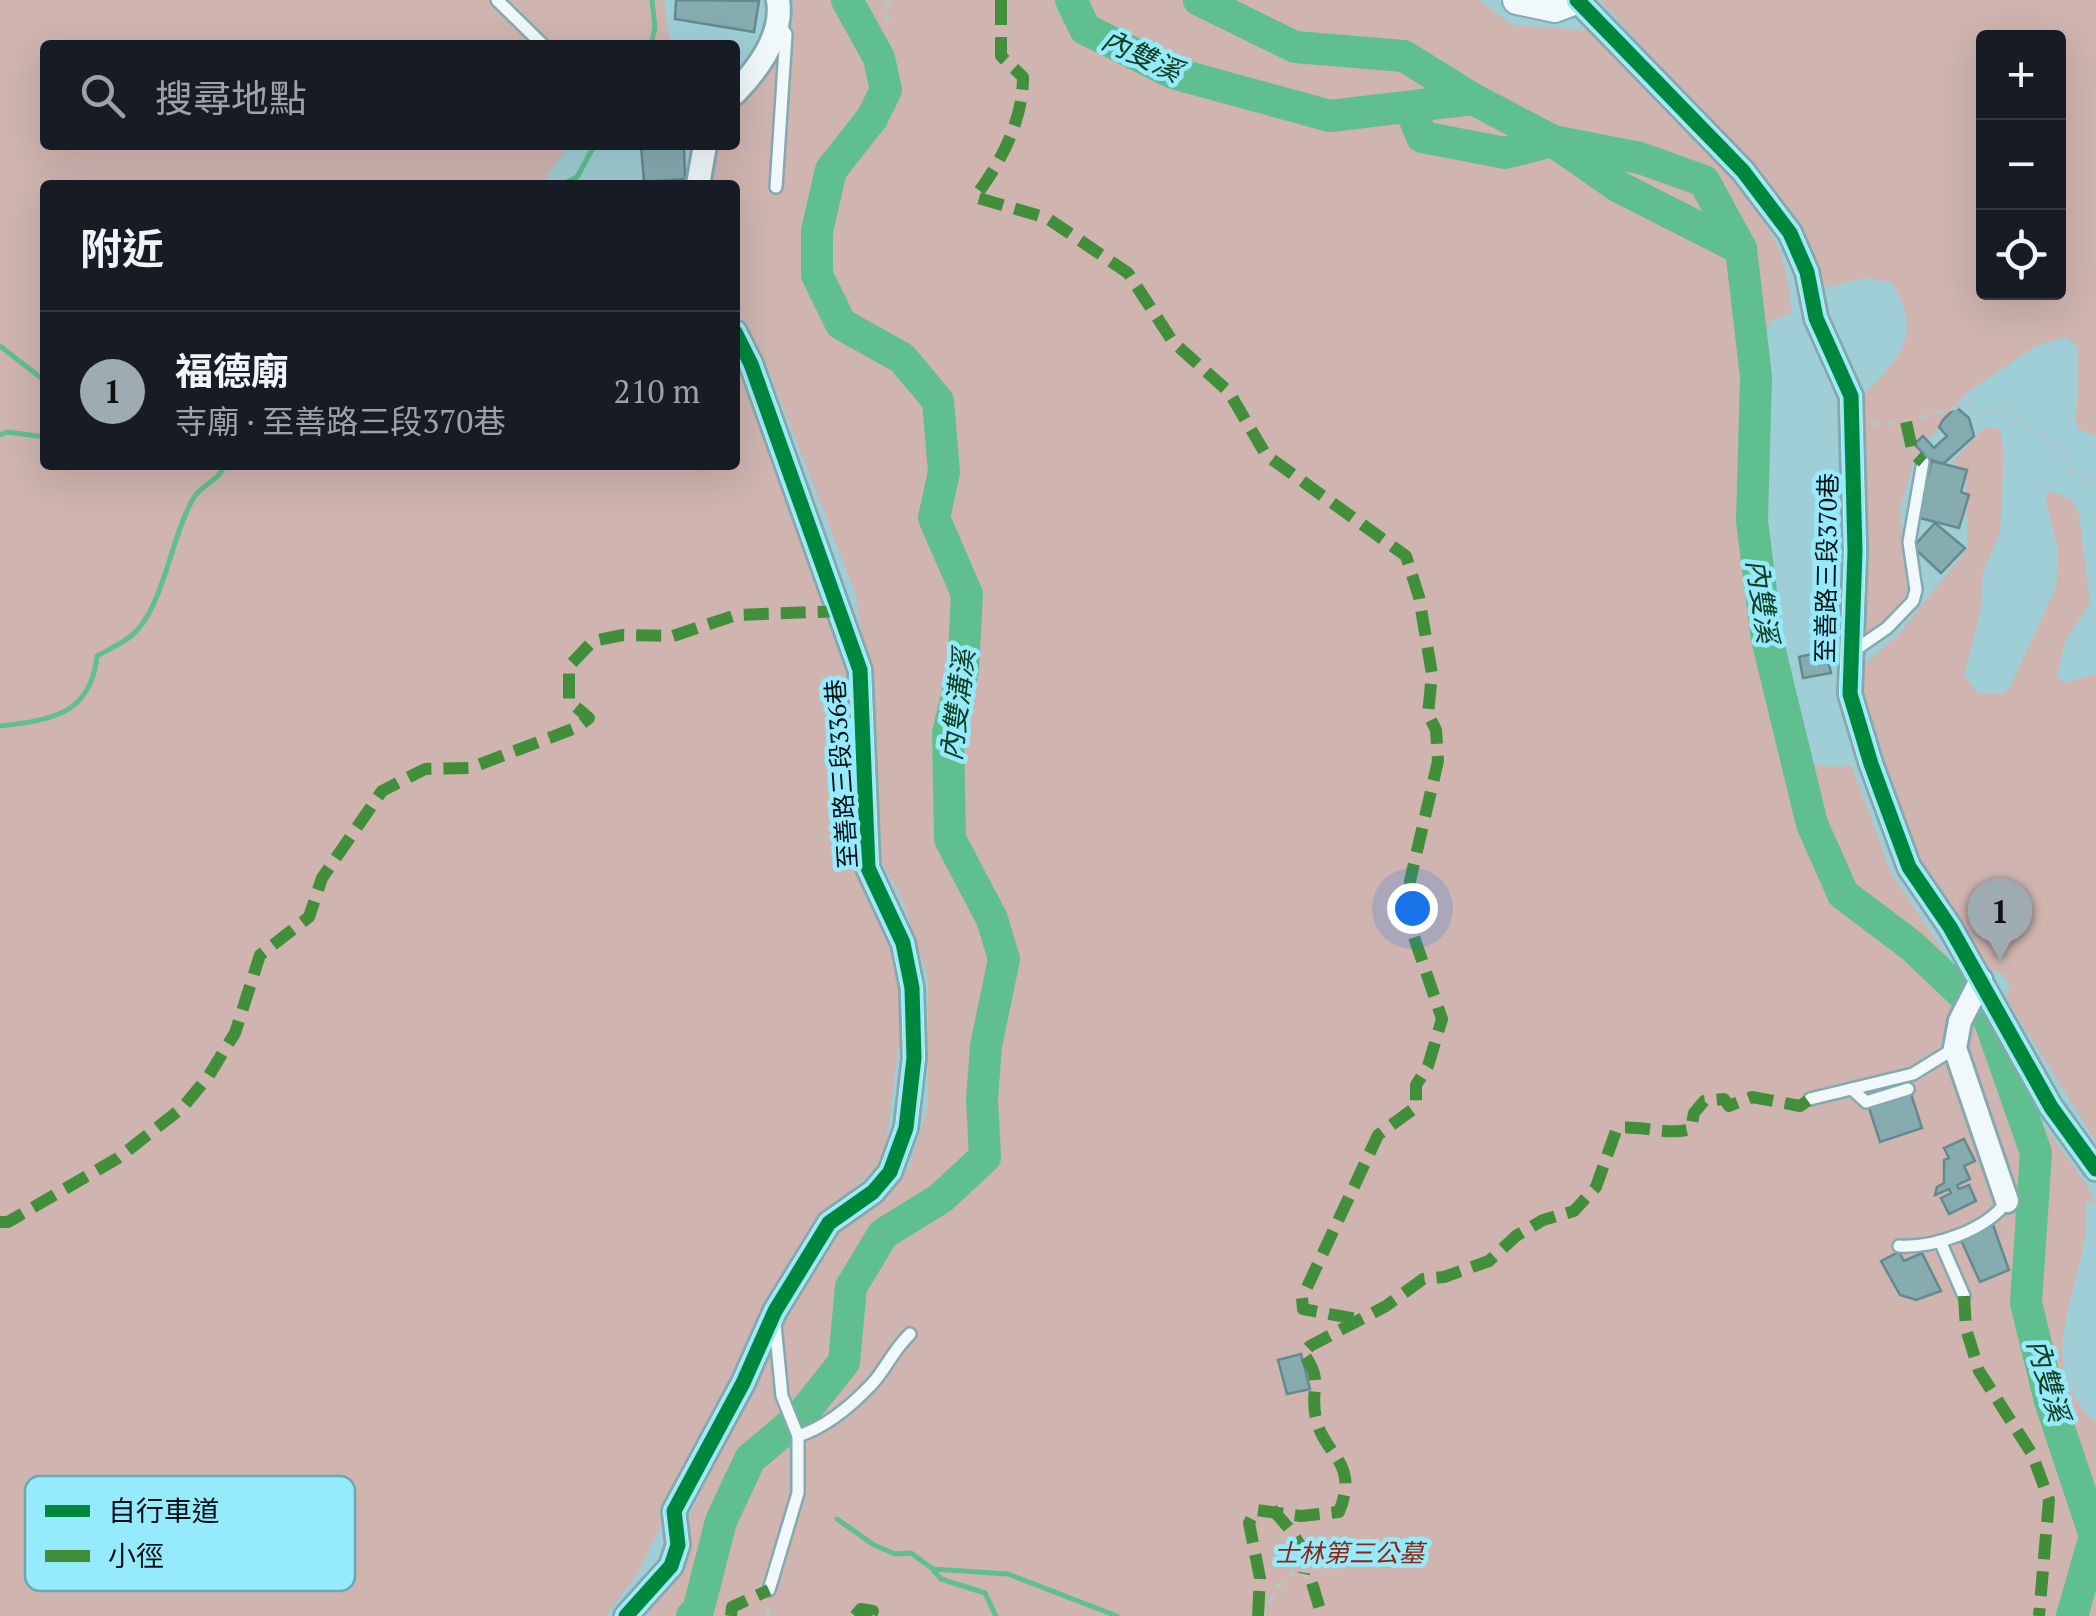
<!DOCTYPE html>
<html lang="zh-TW">
<head>
<meta charset="utf-8">
<style>
	:root { --surface:#171b24; --page:#242831; --text:#f1f3f6; --muted:#9ea1a6; --line:#363941; --accent:#9eabb0 }
	body { margin:0; font-family:"PT Serif","Noto Sans TC",serif; background:var(--page); color:var(--text) }
	.controls { position:absolute; right:30px; top:30px; display:grid; overflow:hidden; border-radius:10px; box-shadow:0 10px 40px #0002 }
	.controls button { width:90px; height:90px; display:grid; place-items:center; padding:0; border:0; border-bottom:2px solid var(--line); background:var(--surface); color:var(--text); font:50px sans-serif }
	.you { position:absolute; left:1412px; top:908px; width:35px; height:35px; margin:-25px; border:8px solid #fff; border-radius:50%; background:#1a73e8; box-shadow:0 0 0 15px #1a73e833 }
	.badge { display:grid; place-items:center; width:65px; height:65px; border-radius:50%; background:var(--accent); color:#111; font-size:32px; font-weight:700 }
	.pin { position:absolute; translate:-50% -82px; filter:drop-shadow(0 2px 5px #0008) }
	.pin::after { content:''; position:absolute; top:52px; width:35px; height:30px; background:inherit; clip-path:polygon(0 0,100% 0,50% 100%) }
	.list { margin:0; padding:0; list-style:none }
	h2 { display:flex; justify-content:space-between; align-items:center; height:130px; margin:0; padding:0 40px; font-size:42px }
	h2 small { font-size:32px; font-weight:400; color:var(--muted) }
	.list li { display:grid; grid-template-columns:65px 1fr auto; gap:30px; align-items:center; box-sizing:border-box; height:160px; padding:0 40px; border-top:2px solid var(--line) }
	.list b { display:block; font-size:38px; white-space:nowrap }
	.list p { margin:0; font-size:32px; white-space:nowrap; color:var(--muted) }
	.list em { font-size:32px; font-style:normal; color:var(--muted) }
	.icon { flex:none; width:55px; height:55px; fill:none; stroke:currentColor; stroke-width:2; stroke-linecap:round; stroke-linejoin:round }
	.map { position:relative; flex:none; width:2096px; height:1616px; overflow:hidden }
	.search { position:absolute; background:var(--surface); box-shadow:0 10px 40px #0002; left:40px; top:40px; width:700px; height:110px; display:flex; align-items:center; gap:25px; box-sizing:border-box; padding:0 35px; border-radius:10px; color:var(--muted); font-size:38px }
	.panel { position:absolute; background:var(--surface); box-shadow:0 10px 40px #0002; left:40px; top:180px; width:700px; height:290px; border-radius:10px }
	.map>svg:first-child { display:block }
</style>
</head>
<body>
<div class="map">
<svg width="2096" height="1616" viewBox="0 0 2096 1616">
	<rect width="100%" height="100%" fill="#9fced7"/>
	<g fill="#cfb4af" fill-rule="evenodd">
		<path d="M0 0H664L670 45H45V145H569L541 185H45V465H735V346L852 673 854 781 906 987 884 1160 824 1216 742 1354 640 1570 606 1616H0Z"/>
		<path d="M793 0H1057L1056 9 1070 32 1076 34 1085 27 1082 0H1479L1513 25 1588 30C1649 90 1746 173 1780 252 1787 270 1789 293 1792 313L1769 322 1756 417 1786 733C1800 765 1819 768 1852 766L1890 871 1992 1024 2028 1103 2085 1182 2096 1205 2086 1201C2093 1286 2023 1353 2096 1423V1616H647L687 1547 689 1517 759 1366 839 1231 909 1167 928 1106V977L903 902 881 860 868 673 855 592 767 366 735 306V185H708L717 145H735V106C764 78 799 44 793 0Z"/>
		<path d="M1600 0H2096V437L2079 429 2076 423 2078 347 2066 337 2036 346 1965 394 1915 458 1900 510 1910 599 1856 643 1861 397C1899 360 1925 334 1891 282L1864 278 1819 289 1753 169ZM1984 38H2058V292H1984Z"/>
		<path d="M1993 427 2000 430 2004 453 2000 533 1983 572 1980 615 1964 675 1978 694H2003L2010 687 2056 587 2058 551 2045 496 2051 491 2072 500 2079 514 2090 602 2065 642 2057 676 2064 683 2096 674V1142L2006 998 2010 984 2000 972 1983 969C1926 874 1875 783 1855 672L1896 637 1968 548 1965 483 1953 461 1984 428Z"/>
	</g>
	<g fill="none" stroke-linecap="round" stroke-linejoin="round">
		<g stroke="#60bf8e" stroke-width="5">
			<path d="M651 45 655 28 652 0"/>
			<path d="M561 185 577 177 593 148"/>
			<path d="M0 346 45 381"/>
			<path d="M0 435 7 432 45 437"/>
			<path d="M0 726C51 720 91 715 97 656 108 650 121 644 131 636 163 611 171 536 193 499 201 484 219 482 224 465"/>
			<path d="M801 1416 805 1424"/>
			<path d="M837 1519 874 1545 895 1554 911 1553 933 1569 1008 1574 1117 1616"/>
			<path d="M934 1571 941 1579 985 1593 996 1616"/>
			<path d="M698 1611 702 1616"/>
		</g>
		<g stroke="#60bf8e" stroke-width="32">
			<path d="M1071 0 1085 29 1173 73 1330 116 1473 99 1553 141 1640 158 1704 181 1741 249 1756 377 1752 521 1767 639 1812 824 1843 894 1912 946 1989 1019 2036 1153 2026 1303 2050 1401 2095 1536 2072 1616"/>
			<path d="M1199 0 1295 47 1404 56 1473 99"/>
			<path d="M1410 108 1422 137 1505 153 1553 141 1619 187 1741 249"/>
			<path d="M692 1616 698 1611 721 1521 750 1459 801 1416 844 1362 851 1287 883 1234 941 1198 985 1157 982 1099 986 1046 1004 959 992 919 950 839 948 733 963 670 967 594 934 518 944 472 938 401 902 358 841 324 817 275V231L831 170 872 118 886 90 879 58 847 0"/>
		</g>
	</g>
	<g fill="#86acb0" stroke="#628b90" stroke-width="2.5">
		<path d="M676 0 759 1 754 32 675 19Z"/>
		<path d="M641 145H684L685 179 644 182Z"/>
		<path d="M1956 407 1969 418 1974 436 1943 464 1929 459 1914 444 1923 436 1934 448 1947 436 1939 427 1943 420Z"/>
		<path d="M1932 461 1967 470 1961 492 1969 495 1959 528 1916 517Z"/>
		<path d="M1935 523 1965 548 1941 573 1913 547Z"/>
		<path d="M1826 651 1831 673 1803 678 1799 657Z"/>
		<path d="M1911 1094 1922 1128 1880 1142 1869 1108Z"/>
		<path d="M1964 1139 1975 1161 1964 1166 1970 1179 1957 1185 1959 1189 1969 1185 1976 1201 1949 1214 1941 1198 1951 1193 1949 1189 1935 1195 1937 1187 1944 1183V1160L1949 1158 1944 1148Z"/>
		<path d="M1993 1225 2009 1270 1980 1282 1960 1238Z"/>
		<path d="M1899 1252 1904 1261 1922 1253 1941 1291 1916 1300 1900 1295 1881 1261Z"/>
		<path d="M1301 1354 1310 1389 1287 1394 1278 1360Z"/>
	</g>
	<g fill="none" stroke-linecap="round" stroke-linejoin="round">
		<g stroke="#84aab1" stroke-width="16">
			<g id="service">
				<path d="M497 0 543 45"/>
				<path d="M776 187 786 34 781 27"/>
				<path d="M1852 652 1887 628 1913 601 1916 590 1909 542 1923 462"/>
				<path d="M1852 1089 1866 1102 1908 1089"/>
				<path d="M1810 1099 1913 1074 1955 1048"/>
				<path d="M1940 1241 1964 1296"/>
				<path d="M1899 1246C1934 1248 1987 1230 2007 1201"/>
				<path d="M798 1436C826 1427 851 1406 871 1385 886 1369 893 1350 910 1334"/>
				<path d="M769 1590 798 1493V1436L782 1396 775 1325"/>
			</g>
		</g>
		<g stroke="#84aab1" stroke-width="28">
			<g id="minor">
				<path d="M1577 0 1743 171 1790 233 1807 272 1816 318 1851 396 1855 551 1850 694 1871 764 1909 867 1950 927 2051 1107 2096 1169"/>
				<path d="M735 93C758 69 784 35 778 0"/>
				<path d="M698 185 705 145"/>
				<path d="M1981 980 1960 1021 1955 1048 2007 1201"/>
				<path d="M626 1616 671 1566 678 1545 674 1511 743 1383 775 1311 829 1223 873 1192 890 1172 906 1128 914 1058 912 988 903 943 868 868 860 670 751 364 735 332"/>
			</g>
		</g>
		<g stroke="#84aab1" stroke-width="32">
			<path id="tertiary" d="M1517 0 1555 8 1576 0"/>
		</g>
		<g stroke="#b8c5c7" stroke-width="4" stroke-dasharray="8 8" stroke-linecap="butt">
			<path d="M890 0 884 8 888 20 895 25"/>
			<path d="M1872 424 1906 422 1972 403 2039 431 2058 449 2068 468 2086 479 2096 478"/>
			<path d="M767 1616 768 1605"/>
			<path d="M1262 1616 1278 1586 1294 1572 1304 1574 1312 1583"/>
		</g>
		<use href="#service" stroke="#f1f8f9" stroke-width="11"/>
		<use href="#minor" stroke="#f1f8f9" stroke-width="22"/>
		<use href="#tertiary" stroke="#f1f8f9" stroke-width="28"/>
		<g stroke="#428f3b" stroke-width="12" stroke-dasharray="25 12" stroke-linecap="butt">
			<path d="M1001 0V56L1023 77C1023 121 1001 162 975 197L1047 218 1128 273 1173 342 1229 392 1266 455 1406 556 1419 597 1432 674 1428 714 1436 730 1438 761 1410 881 1413 934 1442 1019 1428 1066 1416 1085V1107L1378 1135 1302 1298 1303 1309 1356 1319"/>
			<path d="M1906 422 1913 453 1923 462"/>
			<path d="M0 1222H8L118 1158 182 1108 208 1077 235 1033 260 955 309 917 322 878 382 791 425 769 470 768 578 727 589 718 569 701V666L593 641 623 635 673 636 736 615 841 611"/>
			<path d="M1964 1296 1966 1329 1979 1371 2032 1454 2049 1500 2039 1616"/>
			<path d="M1272 1509C1289 1528 1309 1548 1304 1574"/>
			<path d="M1312 1583 1322 1616"/>
			<path d="M731 1616 732 1607 769 1590"/>
			<path d="M855 1616 861 1609 873 1611 871 1616"/>
			<path d="M1258 1616 1260 1578 1249 1523 1256 1510 1301 1516 1339 1512C1360 1460 1324 1457 1316 1418 1309 1389 1325 1382 1303 1353L1310 1346 1386 1306 1423 1279 1444 1277 1489 1261 1516 1236 1543 1220 1574 1211 1596 1187 1617 1128C1643 1125 1667 1136 1691 1129L1694 1113 1704 1101 1724 1099 1729 1106 1752 1097 1800 1106 1810 1099"/>
		</g>
		<g stroke="#95eafb" stroke-width="21">
			<g id="cycleway">
				<path d="M1577 0 1743 171 1790 233 1807 272 1816 318 1851 396 1855 551 1850 694 1871 764 1909 867 1950 927 2051 1107 2096 1169"/>
				<path d="M626 1616 671 1566 678 1545 674 1511 743 1383 775 1311 829 1223 873 1192 890 1172 906 1128 914 1058 912 988 903 943 868 868 860 670 751 364 735 332"/>
			</g>
		</g>
		<use href="#cycleway" stroke="#00873e" stroke-width="15"/>
	</g>
	<g text-anchor="middle" dominant-baseline="central" stroke-width="9" stroke-linejoin="round" paint-order="stroke">
		<g font-size="25" fill="#001216" stroke="#95eafb">
			<text transform="translate(1826 568) rotate(-89)">至善路三段370巷</text>
			<text transform="translate(841 774) rotate(-94)">至善路三段336巷</text>
		</g>
		<g font-size="25" font-style="italic" fill="#8f2413" stroke="#95eafb">
			<text x="1349" y="1552">士林第三公墓</text>
		</g>
		<g font-size="28" font-style="italic" fill="#114022" stroke="#95eafb">
			<text transform="translate(1142 55) rotate(25)">內雙溪</text>
			<text transform="translate(1763 601) rotate(82)">內雙溪</text>
			<text transform="translate(957 705) rotate(-83)">內雙溝溪</text>
			<text transform="translate(2049 1380) rotate(74)">內雙溪</text>
		</g>
	</g>
	<rect x="25" y="1476" width="330" height="115" rx="15" fill="#95eafb" stroke="#68a9b6" stroke-width="2.5"/>
	<rect x="45" y="1505" width="45" height="12" fill="#00873e"/>
	<rect x="45" y="1550" width="45" height="12" fill="#428f3b"/>
	<g font-size="28" fill="#001216">
		<text x="108" y="1521">自行車道</text>
		<text x="108" y="1566">小徑</text>
	</g>
</svg>
<div class="controls">
<button>+</button>
<button>−</button>
<button><svg class="icon" aria-label="locate" viewBox="0 0 24 24"><circle cx="12" cy="12" r="6"/><path d="M12 2v4M12 18v4M2 12h4M18 12h4"/></svg></button>
</div>
<div class="you"></div>
<div class="pin badge" style="left:2000px;top:960px">1</div>
<div class="search"><svg class="icon" aria-label="search" viewBox="0 0 24 24"><circle cx="10" cy="10" r="6"/><path d="M15 15l6 6"/></svg>搜尋地點</div>
<section class="panel">
<h2>附近<small></small></h2>
<ul class="list">
<li><span class="badge">1</span><div><b>福德廟</b><p>寺廟 · 至善路三段370巷</p></div><em>210 m</em></li>
</ul>
</section>
</div>
</body>
</html>
